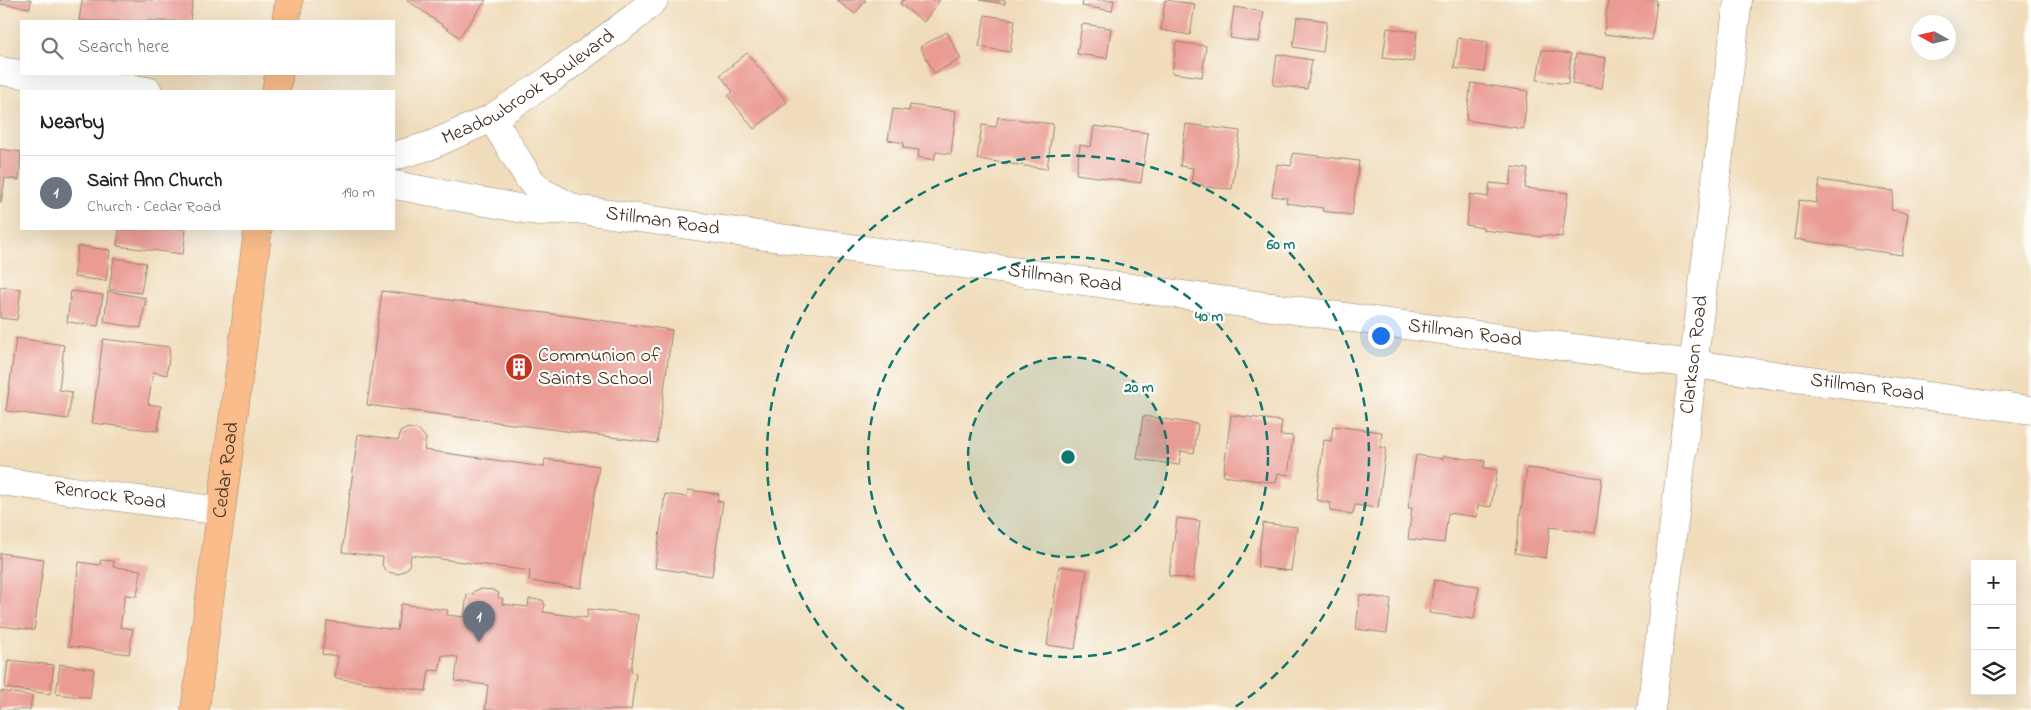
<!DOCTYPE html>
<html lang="en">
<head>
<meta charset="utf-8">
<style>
	:root { --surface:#fff; --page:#f2f2f2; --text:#202124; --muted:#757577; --line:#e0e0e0; --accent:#c8321e }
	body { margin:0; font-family:"Indie Flower",sans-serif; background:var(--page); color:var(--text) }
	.controls { position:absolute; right:15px; bottom:15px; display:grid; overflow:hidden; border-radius:0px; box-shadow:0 5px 20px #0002 }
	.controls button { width:45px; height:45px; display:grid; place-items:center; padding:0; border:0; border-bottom:1px solid var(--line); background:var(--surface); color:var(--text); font:25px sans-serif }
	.compass { position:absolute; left:1911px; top:15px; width:45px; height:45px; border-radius:50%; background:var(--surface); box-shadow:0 5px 20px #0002; rotate:278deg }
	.you { position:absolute; left:1380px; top:335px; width:18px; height:18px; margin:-12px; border:4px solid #fff; border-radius:50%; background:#1a73e8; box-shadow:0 0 0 8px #1a73e833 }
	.badge { display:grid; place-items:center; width:32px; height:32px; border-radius:50%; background:var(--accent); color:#fff; font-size:16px; font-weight:700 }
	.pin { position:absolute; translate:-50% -41px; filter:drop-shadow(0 1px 2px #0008) }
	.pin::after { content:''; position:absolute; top:26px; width:18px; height:15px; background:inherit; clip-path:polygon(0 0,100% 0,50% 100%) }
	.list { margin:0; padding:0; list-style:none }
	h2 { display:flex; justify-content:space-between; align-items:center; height:65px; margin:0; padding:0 20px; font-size:21px }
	h2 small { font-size:16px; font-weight:400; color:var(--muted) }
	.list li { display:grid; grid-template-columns:32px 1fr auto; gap:15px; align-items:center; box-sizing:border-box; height:75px; padding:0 20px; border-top:1px solid var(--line) }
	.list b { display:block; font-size:19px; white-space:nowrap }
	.list p { margin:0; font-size:16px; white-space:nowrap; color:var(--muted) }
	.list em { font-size:16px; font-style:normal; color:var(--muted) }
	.icon { flex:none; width:28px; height:28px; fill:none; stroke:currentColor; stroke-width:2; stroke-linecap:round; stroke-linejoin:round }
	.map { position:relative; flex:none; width:2031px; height:710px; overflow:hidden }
	.search { position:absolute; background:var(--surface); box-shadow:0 5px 20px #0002; left:20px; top:20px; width:375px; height:55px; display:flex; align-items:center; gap:12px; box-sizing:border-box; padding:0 18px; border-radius:0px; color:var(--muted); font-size:19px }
	.panel { position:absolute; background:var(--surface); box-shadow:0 5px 20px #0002; left:20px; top:90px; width:375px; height:140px; border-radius:0px }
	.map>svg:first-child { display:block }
</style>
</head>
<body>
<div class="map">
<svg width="2031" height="710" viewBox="0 0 2031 710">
	<rect width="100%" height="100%" fill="#fdfcf7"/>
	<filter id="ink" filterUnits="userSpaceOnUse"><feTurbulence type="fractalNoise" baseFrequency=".02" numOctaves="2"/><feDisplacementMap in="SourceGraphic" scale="10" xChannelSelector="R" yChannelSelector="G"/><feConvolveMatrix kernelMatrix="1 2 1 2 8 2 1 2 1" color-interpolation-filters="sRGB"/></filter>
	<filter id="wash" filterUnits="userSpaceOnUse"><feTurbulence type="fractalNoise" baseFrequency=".0096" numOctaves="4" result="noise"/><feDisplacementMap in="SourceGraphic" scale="20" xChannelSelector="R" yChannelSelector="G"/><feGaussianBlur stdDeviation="1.12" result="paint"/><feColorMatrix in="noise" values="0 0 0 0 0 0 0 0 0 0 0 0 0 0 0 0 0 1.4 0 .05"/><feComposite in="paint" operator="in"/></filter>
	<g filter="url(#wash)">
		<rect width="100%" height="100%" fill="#f0dcba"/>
		<g id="blocks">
			<g fill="#ea9b94">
				<path d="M0 0H31L30 8 0 4Z"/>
				<path d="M82 0H193L190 21H79Z"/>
				<path d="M407 0H486L459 37Z"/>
				<path d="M836 0H866L855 14Z"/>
				<path d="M903 0H940L924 22 900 4Z"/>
				<path d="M980 0H1005V4Z"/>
				<path d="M1083 0H1114L1112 11 1082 6Z"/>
				<path d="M1165 0 1195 4 1190 35 1161 30Z"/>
				<path d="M1608 0H1657L1652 40 1604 34Z"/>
				<path d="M1234 7 1264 12 1259 42 1230 38Z"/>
				<path d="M985 15 1015 20 1010 52 979 47Z"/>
				<path d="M1297 17 1327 21 1323 52 1293 47Z"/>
				<path d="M1082 24 1111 28 1107 58 1077 54Z"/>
				<path d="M1387 28 1417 32 1413 62 1383 58Z"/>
				<path d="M947 32 961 59 934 73 920 47Z"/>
				<path d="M1458 38 1488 42 1484 72 1454 68Z"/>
				<path d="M1176 42 1206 46 1202 77 1172 73Z"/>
				<path d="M1542 50 1571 54 1568 84 1537 80Z"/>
				<path d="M747 53 787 102 754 129 728 96 733 92 720 75Z"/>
				<path d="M1277 54 1312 60 1307 89 1273 85Z"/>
				<path d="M1576 54 1606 58 1602 89 1572 84Z"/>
				<path d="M1471 83 1528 91 1523 129 1466 120Z"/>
				<path d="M910 105 956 111 951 154 936 152 934 160 918 157 919 150 903 148 904 143 888 140 893 109 909 111Z"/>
				<path d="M998 117 1053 124 1047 169 977 159 982 125 996 127Z"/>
				<path d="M1186 124 1240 131 1232 189 1204 187 1203 185 1191 183 1193 168 1180 166Z"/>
				<path d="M1094 126 1148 133 1141 183 1076 174 1080 145 1091 147Z"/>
				<path d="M0 149 21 152 19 180 5 178 1 203Z"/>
				<path d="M1293 153 1359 161 1352 215 1322 211 1323 208 1286 203 1287 198 1272 196 1277 164 1291 166Z"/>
				<path d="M1512 167 1528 169 1525 188 1568 193 1562 237 1543 235 1542 237 1483 230V228L1466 225 1470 194 1488 197 1490 183 1510 185Z"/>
				<path d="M1820 180 1894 191 1891 210 1908 213 1902 255 1794 239 1799 200 1816 203Z"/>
				<path d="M119 229H186L183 254 117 246Z"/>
				<path d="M78 246 110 250 106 281 74 277Z"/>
				<path d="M114 258 146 263 141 293 109 289Z"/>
				<path d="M0 287 21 289 17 320 0 318Z"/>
				<path d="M71 291 103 295 98 326 67 322Z"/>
				<path d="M108 291 146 298 141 328 104 322Z"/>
				<path d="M382 291 672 330 657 443 367 405Z"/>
				<path d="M16 338 64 345 59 390 72 392 68 419 6 411Z"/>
				<path d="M103 339 170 347 167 375 153 372 148 404 161 406 158 431 92 423Z"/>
				<path d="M1231 415 1282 421 1280 435 1293 436 1288 475 1278 473 1276 483 1223 476Z"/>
				<path d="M1143 416 1198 424 1194 453 1181 451 1179 465 1137 459Z"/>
				<path d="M1333 426 1382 432 1380 447 1386 448 1378 508 1355 505 1353 514 1330 511 1331 503 1316 500 1324 440 1331 441Z"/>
				<path d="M408 428 419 430 426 438 424 450 544 467 545 459 599 466 581 588 529 581 530 571 411 555 409 567 399 574 387 572 382 565 383 557 342 552 358 434 399 440 400 432Z"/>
				<path d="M1416 455 1443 459 1444 456 1485 461 1484 468 1497 470 1491 507 1478 505 1477 517 1448 513 1444 543 1408 539 1412 508H1408Z"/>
				<path d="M1527 468 1602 478 1595 533 1550 527 1546 558 1515 553Z"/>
				<path d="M688 490 719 494 717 501 723 502 712 576 655 568 665 494 687 497Z"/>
				<path d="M1177 518 1200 521 1193 579 1169 576Z"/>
				<path d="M1263 523 1297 527 1291 571 1257 567Z"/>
				<path d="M0 553 44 559 34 630 0 626Z"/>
				<path d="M101 560 114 561 113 567 141 570 137 596 125 595 120 627 133 629 129 654 68 646 79 562 100 565Z"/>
				<path d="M1059 566 1087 570 1075 649 1047 645Z"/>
				<path d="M1434 580 1479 586 1474 619 1429 613Z"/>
				<path d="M481 589 493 590 499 593 498 598H503L502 604 528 607 529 599 543 600 545 605 543 612 587 618 588 609 638 615 631 672 636 673 631 710H485L488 685 455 681 458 657 442 655 439 671 429 670 426 691 335 678 338 656 322 654 327 621 397 630 401 604 448 610 447 615 464 617 467 594 473 595 474 591Z"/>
				<path d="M1360 595 1391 599 1387 633 1356 629Z"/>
				<path d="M8 660 54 665 50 694 5 688Z"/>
				<path d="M60 664 94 669 90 698 56 694Z"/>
				<path d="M0 691 32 696 30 710H0Z"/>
			</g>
		</g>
	</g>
	<g filter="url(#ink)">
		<use href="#blocks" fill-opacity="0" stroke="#96836c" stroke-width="1"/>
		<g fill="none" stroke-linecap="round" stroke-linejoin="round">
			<g stroke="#96836c" stroke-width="29">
				<g id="minor">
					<path d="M0 71 148 91"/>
					<path d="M492 118 530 180 542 192 573 208"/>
					<path id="s1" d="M394 156 429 146 492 118 551 79 635 17 654 0"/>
					<path id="s2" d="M394 185 524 209 540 211 575 209 1147 290 2031 410"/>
					<path id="s3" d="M0 481 221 511"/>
					<path id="s4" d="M1651 710 1738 0"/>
				</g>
			</g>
			<g stroke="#96836c" stroke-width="29">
				<g id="major">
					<path d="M286 21 289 0"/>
					<path d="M276 91 279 74"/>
					<path id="s5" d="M195 710 258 229"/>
				</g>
			</g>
			<use href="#minor" stroke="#fff" stroke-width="28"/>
			<use href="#major" stroke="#f9bc8a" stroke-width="28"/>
		</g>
	</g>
	<circle cx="1068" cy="457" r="100" fill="#0f766e" fill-opacity=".12"/>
	<g fill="none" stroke="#0f766e" stroke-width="2.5" stroke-dasharray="9 6">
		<circle cx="1068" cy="457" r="100"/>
		<circle cx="1068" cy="457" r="200"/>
		<path d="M904 709A301 301 0 1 1 1232 709"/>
	</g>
	<defs>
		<g id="building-disc" transform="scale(1.4375)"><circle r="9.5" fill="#c8321e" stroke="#fdfcf7"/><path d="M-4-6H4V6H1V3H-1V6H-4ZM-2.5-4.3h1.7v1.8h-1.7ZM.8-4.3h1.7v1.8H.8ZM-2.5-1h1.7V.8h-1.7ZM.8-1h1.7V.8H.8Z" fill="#fff"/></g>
	</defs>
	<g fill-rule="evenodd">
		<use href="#building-disc" x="519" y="367"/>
	</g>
	<g text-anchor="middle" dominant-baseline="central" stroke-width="4.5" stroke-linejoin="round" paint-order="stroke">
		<g font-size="20" fill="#3b2a1e" stroke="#fdfcf7">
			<text stroke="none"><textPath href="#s1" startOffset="152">Meadowbrook Boulevard</textPath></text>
			<text stroke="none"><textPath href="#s2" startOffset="272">Stillman Road</textPath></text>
			<text stroke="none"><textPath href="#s2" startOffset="678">Stillman Road</textPath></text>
			<text stroke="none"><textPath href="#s2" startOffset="1082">Stillman Road</textPath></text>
			<text stroke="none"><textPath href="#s4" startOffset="358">Clarkson Road</textPath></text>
			<text stroke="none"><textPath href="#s2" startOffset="1488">Stillman Road</textPath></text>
			<text stroke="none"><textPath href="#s5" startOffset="242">Cedar Road</textPath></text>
			<text stroke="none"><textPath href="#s3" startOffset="111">Renrock Road</textPath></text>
		</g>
		<g font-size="20" fill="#3b2a1e" stroke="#fdfcf7" text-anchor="start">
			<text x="538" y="356">Communion of<tspan x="538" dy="23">Saints School</tspan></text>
		</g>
	</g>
	<circle cx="1068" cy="457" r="8" fill="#0f766e" stroke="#fdfcf7" stroke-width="2.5"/>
	<g font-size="15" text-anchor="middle" font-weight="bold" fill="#0f766e" stroke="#fdfcf7" stroke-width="4.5" stroke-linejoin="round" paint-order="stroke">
		<text x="1281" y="249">60 m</text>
		<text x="1209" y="321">40 m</text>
		<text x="1139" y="392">20 m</text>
	</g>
</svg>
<div class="controls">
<button>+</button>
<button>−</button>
<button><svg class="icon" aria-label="layers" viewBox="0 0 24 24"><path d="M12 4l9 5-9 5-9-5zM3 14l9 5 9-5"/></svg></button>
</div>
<svg class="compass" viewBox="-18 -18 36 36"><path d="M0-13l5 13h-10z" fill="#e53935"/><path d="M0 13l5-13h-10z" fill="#757577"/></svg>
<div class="you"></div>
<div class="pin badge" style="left:479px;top:642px;background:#6b7280">1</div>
<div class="search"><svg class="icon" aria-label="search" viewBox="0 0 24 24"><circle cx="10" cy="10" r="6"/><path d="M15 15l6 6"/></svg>Search here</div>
<section class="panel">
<h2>Nearby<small></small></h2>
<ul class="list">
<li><span class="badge" style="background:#6b7280">1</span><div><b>Saint Ann Church</b><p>Church · Cedar Road</p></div><em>190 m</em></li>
</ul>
</section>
</div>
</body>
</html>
